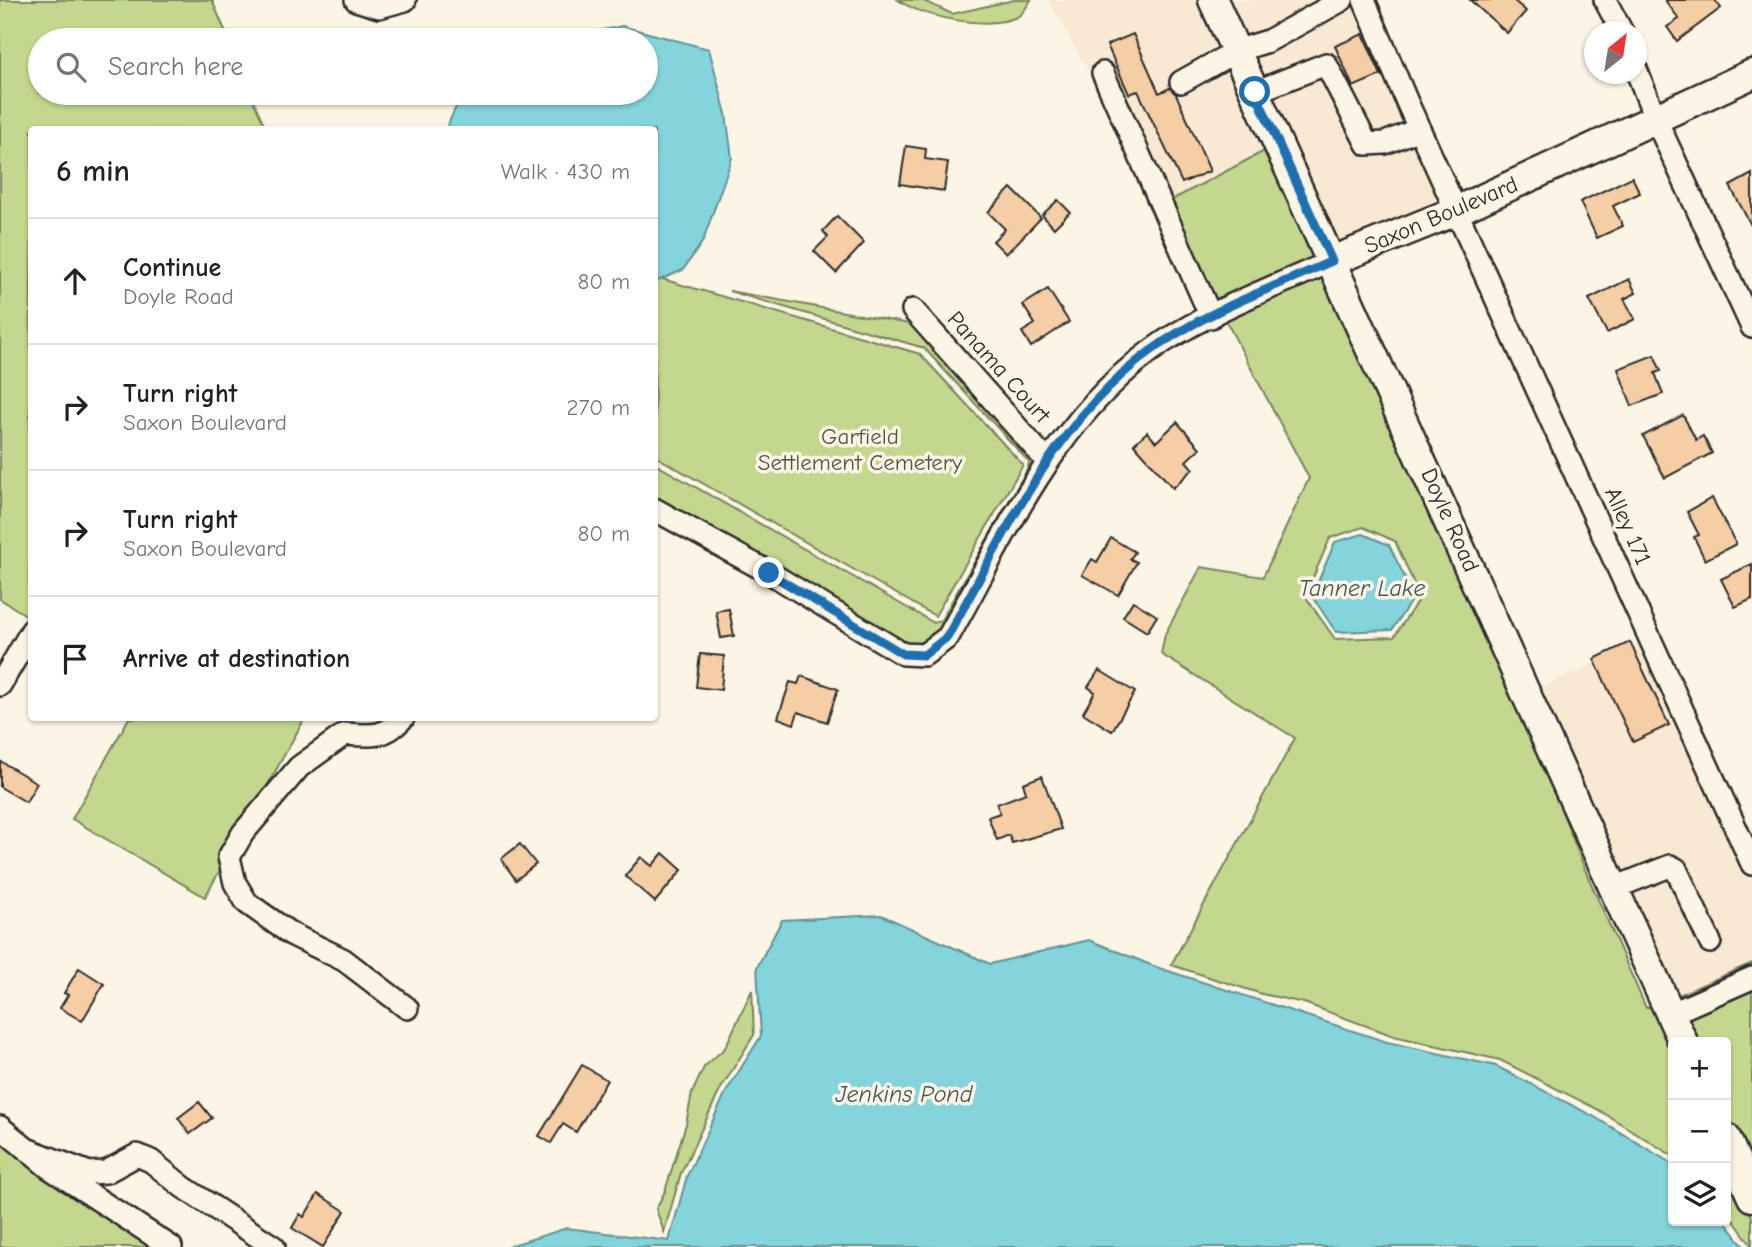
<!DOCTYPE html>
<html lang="en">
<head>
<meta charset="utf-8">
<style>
	:root { --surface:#fff; --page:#f2f2f2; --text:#222; --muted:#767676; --line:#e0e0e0 }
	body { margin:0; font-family:"Comic Neue",sans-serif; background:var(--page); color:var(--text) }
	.controls { position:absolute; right:21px; bottom:21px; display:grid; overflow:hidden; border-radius:7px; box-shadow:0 2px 5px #0004 }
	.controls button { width:63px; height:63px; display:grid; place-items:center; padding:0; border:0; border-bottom:2px solid var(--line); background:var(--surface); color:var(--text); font:35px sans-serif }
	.compass { position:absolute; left:1584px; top:21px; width:63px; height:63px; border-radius:50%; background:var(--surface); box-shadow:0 2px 5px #0004; rotate:30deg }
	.stop { position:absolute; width:21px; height:21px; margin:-16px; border:5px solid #1f6fb2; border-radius:50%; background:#fff }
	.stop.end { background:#1f6fb2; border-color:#fff; box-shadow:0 2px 7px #0008 }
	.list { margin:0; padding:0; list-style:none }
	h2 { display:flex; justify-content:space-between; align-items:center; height:91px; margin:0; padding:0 28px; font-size:30px }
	h2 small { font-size:23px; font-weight:400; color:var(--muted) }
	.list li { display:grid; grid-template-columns:46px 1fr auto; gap:21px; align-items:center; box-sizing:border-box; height:126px; padding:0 28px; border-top:2px solid var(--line) }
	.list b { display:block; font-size:26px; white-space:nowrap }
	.list p { margin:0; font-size:23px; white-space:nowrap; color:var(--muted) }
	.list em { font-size:23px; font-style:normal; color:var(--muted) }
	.icon { flex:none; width:38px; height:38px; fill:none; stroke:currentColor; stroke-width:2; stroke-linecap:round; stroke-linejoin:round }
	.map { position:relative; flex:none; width:1752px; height:1247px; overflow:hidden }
	.search { position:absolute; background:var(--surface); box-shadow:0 2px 5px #0004; left:28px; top:28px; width:630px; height:77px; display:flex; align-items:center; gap:18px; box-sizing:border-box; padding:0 24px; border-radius:38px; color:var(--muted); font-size:26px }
	.panel { position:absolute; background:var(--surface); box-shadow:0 2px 5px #0004; left:28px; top:126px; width:630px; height:595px; border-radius:7px }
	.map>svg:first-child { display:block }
</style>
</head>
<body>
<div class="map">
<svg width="1752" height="1247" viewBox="0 0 1752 1247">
	<rect width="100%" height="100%" fill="#fcf5e5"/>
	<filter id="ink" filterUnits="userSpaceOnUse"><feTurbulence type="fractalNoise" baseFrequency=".0143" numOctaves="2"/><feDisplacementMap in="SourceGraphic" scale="14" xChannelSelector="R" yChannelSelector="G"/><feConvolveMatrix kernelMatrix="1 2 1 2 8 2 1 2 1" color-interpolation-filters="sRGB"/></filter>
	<g filter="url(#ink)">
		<g fill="#fae9d2">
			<path d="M1048 0H1204L1272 147 1164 204Z"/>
			<path d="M1223 0H1373L1465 198 1336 250Z"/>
			<path d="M1646 641 1752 849V963L1672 998 1534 690Z"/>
		</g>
		<g fill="#c3d88e" stroke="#77825c" stroke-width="2" fill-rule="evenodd">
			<path d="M0 0H212L229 40H40V93H250L266 129 32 130 29 617 0 599Z"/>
			<path d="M898 0H922L952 14 1014 0H1031C1027 6 1023 14 1017 17 987 30 924 18 898 0Z"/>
			<path d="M1272 147 1322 257 1218 306 1164 204Z"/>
			<path d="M1328 271 1505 666 1586 872 1646 1008 1657 1004 1673 1042V1156L1597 1109 1500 1060 1394 1036 1304 1003 1262 994 1171 965 1295 738 1161 654 1165 634 1201 567 1263 577 1309 478 1225 319ZM1363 527 1395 541 1420 597 1394 637 1335 639 1305 596 1330 538Z"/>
			<path d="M662 279 920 354 1023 465 935 616 655 456 654 282Z"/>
			<path d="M729 291 915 325 1036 461 942 631 922 647 906 646 655 499V464L934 623 941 620 1028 468 1029 462 924 348Z"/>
			<path d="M129 718H305L205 897 72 819Z"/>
			<path d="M1752 963V1177L1726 1118V1042H1692L1672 998Z"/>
			<path d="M752 990 754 1035 720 1090 681 1173 664 1232 656 1209 665 1191 686 1124 692 1093 704 1067 725 1048Z"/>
			<path d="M0 1137 155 1247H0Z"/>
			<path d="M1726 1158 1752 1217V1246L1726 1210Z"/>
		</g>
		<g fill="#83d5db" stroke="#609195" stroke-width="2">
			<path d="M622 26 709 49 726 114 732 158 703 241 683 270 655 282 654 130 446 129 462 93H646V40H515L522 33H589Z"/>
			<path d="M1363 534 1389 545 1414 596 1392 630 1336 632 1312 596 1335 542Z"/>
			<path d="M881 915 990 964 1089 940 1156 967 1387 1042 1496 1066 1593 1116 1671 1163 1673 1221H1725L1744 1247H506L567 1228 669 1241 687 1176 726 1092 761 1036 757 967 782 920Z"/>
		</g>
		<g fill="#f6cea5" stroke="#2b2b2b" stroke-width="2">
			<path d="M1470 0H1513L1526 11 1507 33Z"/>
			<path d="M1665 0H1715L1721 8 1677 41 1667 27 1679 19Z"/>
			<path d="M1133 34 1159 93 1170 88 1176 94 1210 171 1182 183 1138 91 1129 94 1107 45Z"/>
			<path d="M1363 34 1381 75 1353 87 1335 46Z"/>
			<path d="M906 146 926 149 925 159 948 162 944 191 900 184Z"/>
			<path d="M1752 174V227L1730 186Z"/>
			<path d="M1632 177 1640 193 1613 206 1623 226 1597 238 1580 202Z"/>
			<path d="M1011 188 1041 218 1006 254 993 241 1005 229 988 212Z"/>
			<path d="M1058 200 1070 212 1054 228 1042 215Z"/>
			<path d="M837 216 864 243 836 273 814 251 828 237 823 231Z"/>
			<path d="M1629 279 1636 293 1624 299 1635 319 1607 333 1589 299Z"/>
			<path d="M1048 289 1069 322 1031 347 1022 332 1035 324 1023 305Z"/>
			<path d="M1654 355 1661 371 1655 373 1663 394 1632 406 1618 369Z"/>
			<path d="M1683 415 1696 440 1703 436 1712 453 1665 478 1643 436Z"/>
			<path d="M1177 422 1200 448 1186 461 1193 469 1173 488 1134 444 1147 432 1156 442Z"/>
			<path d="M1712 498 1736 544 1705 560 1694 537 1699 535 1687 512Z"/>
			<path d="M1111 538 1135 552 1130 559 1137 562 1118 595 1082 575 1092 559 1097 562Z"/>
			<path d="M1752 564V599L1735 607 1721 579Z"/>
			<path d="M1133 601 1157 616 1147 632 1123 617Z"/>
			<path d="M729 609 734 636 721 638 716 611Z"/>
			<path d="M1630 642 1669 725 1633 742 1594 659Z"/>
			<path d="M700 654 724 656 721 690 696 687Z"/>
			<path d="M1099 670 1135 692 1112 731 1083 713 1095 692 1088 687Z"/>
			<path d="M801 676 838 689 827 722 798 712 794 724 778 718 790 682 798 684Z"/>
			<path d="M0 761 37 783 26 802 0 787Z"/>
			<path d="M1042 776 1061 829 1012 843 1009 835 997 840 988 817 1000 813 997 804 1026 793 1023 783Z"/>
			<path d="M520 844 536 864 516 880 501 859Z"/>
			<path d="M663 853 682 870 655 902 625 876 641 857 652 866Z"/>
			<path d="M79 968 104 984 82 1021 60 1008 68 995 64 993Z"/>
			<path d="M582 1065 607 1080 576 1132 563 1124 551 1143 539 1136Z"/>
			<path d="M199 1102 212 1118 190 1134 178 1118Z"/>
			<path d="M318 1194 345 1211 323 1247 292 1228 300 1214 304 1217Z"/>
		</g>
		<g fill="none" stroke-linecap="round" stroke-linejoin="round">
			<g stroke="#2b2b2b" stroke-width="26">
				<g id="minor">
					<path d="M356 0 379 7 405 0"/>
					<path d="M1364 0 1407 102 1752 864"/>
					<path d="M1605 0 1622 32"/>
					<path d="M1636 69 1656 120 1752 327"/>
					<path d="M1103 73 1211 317"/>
					<path d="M1181 82 1236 51 1268 41 1342 0"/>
					<path d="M1255 92 1326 64 1367 144 1385 143 1419 129"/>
					<path d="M913 310 1046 460"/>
					<path d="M654 509 770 573 903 654 924 655 948 637C1009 529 1058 412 1165 341 1216 308 1277 286 1332 261"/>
					<path d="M0 685 32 630"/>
					<path d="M403 718C385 738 371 736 345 734L299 767 243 833 229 857 235 883 247 903 291 934 344 960 407 1008"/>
					<path d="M1614 888 1670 866 1676 869 1710 942"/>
					<path d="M1670 1014 1752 978"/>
					<path d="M0 1127 48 1167 171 1247"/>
					<path d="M29 1150 89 1173 106 1172 137 1155 151 1161 183 1187 274 1247"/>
				</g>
			</g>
			<g stroke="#2b2b2b" stroke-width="33">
				<g id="major">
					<path d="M1213 0 1683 1042"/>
					<path d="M1332 261 1456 211 1752 74"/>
					<path d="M1726 1138 1752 1197"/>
				</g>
			</g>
			<use href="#minor" stroke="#fcf5e5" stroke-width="21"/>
			<use href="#major" stroke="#fcf5e5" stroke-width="28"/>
		</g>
	</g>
	<g fill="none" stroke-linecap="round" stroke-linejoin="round" filter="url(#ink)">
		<path stroke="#1f6fb2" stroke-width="9" d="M769 573 903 654 924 655 947 637C1009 529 1057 412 1165 341 1215 308 1277 286 1332 261L1255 92"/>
	</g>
	<g text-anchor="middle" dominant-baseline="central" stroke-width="7" stroke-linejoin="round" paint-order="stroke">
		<g font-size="23" fill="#2b2b2b" stroke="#fcf5e5">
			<text transform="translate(1441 215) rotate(-23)">Saxon Boulevard</text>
			<text transform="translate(999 367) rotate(48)">Panama Court</text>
			<text transform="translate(1450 520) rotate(66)">Doyle Road</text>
			<text transform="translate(1628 526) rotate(66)">Alley 171</text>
		</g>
		<g font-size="23" fill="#515644" stroke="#fcf5e5">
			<text x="860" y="436">Garfield<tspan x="860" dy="26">Settlement Cemetery</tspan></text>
		</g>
		<g font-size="24" font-style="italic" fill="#415657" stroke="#fcf5e5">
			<text x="1362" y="588">Tanner Lake</text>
			<text x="904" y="1094">Jenkins Pond</text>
		</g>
	</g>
</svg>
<div class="controls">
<button>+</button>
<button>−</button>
<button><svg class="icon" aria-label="layers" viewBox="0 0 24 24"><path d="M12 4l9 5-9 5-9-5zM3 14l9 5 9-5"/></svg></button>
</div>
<svg class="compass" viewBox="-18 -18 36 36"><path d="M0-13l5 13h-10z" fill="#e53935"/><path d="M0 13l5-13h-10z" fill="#767676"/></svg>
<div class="stop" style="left:1255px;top:92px"></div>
<div class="stop end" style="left:769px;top:573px"></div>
<div class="search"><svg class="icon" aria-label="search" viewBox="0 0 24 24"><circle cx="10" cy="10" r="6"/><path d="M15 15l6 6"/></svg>Search here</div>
<section class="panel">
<h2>6 min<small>Walk · 430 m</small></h2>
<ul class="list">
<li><svg class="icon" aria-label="ahead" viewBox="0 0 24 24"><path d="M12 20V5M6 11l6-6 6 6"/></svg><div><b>Continue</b><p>Doyle Road</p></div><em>80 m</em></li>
<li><svg class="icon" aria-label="right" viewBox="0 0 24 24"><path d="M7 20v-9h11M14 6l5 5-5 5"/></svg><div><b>Turn right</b><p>Saxon Boulevard</p></div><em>270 m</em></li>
<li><svg class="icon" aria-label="right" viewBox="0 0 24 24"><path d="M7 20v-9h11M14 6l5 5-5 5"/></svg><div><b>Turn right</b><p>Saxon Boulevard</p></div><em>80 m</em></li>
<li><svg class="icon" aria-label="arrive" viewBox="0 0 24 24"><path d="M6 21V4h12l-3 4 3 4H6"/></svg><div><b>Arrive at destination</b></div></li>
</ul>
</section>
</div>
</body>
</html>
